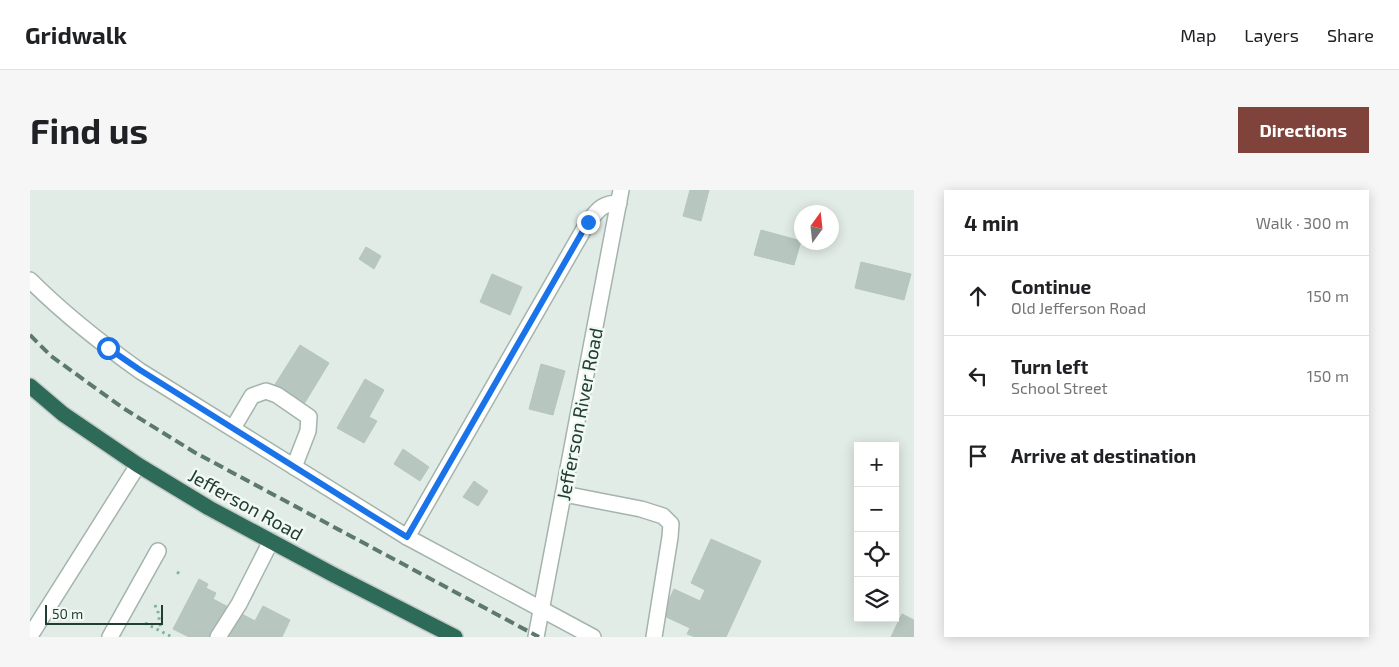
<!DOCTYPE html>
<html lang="en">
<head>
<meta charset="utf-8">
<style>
	:root { --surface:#fff; --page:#f6f6f6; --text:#202124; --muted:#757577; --line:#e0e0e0; --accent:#7f433b }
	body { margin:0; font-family:"Exo 2",sans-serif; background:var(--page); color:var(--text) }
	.controls { position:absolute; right:15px; bottom:15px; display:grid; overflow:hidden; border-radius:0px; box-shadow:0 2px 12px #0003 }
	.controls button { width:45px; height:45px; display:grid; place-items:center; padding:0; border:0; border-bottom:1px solid var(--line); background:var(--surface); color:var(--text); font:25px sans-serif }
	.compass { position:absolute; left:764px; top:15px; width:45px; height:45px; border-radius:50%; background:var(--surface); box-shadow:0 2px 12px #0003; rotate:15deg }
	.scale { position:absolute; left:15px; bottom:12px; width:118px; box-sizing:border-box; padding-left:5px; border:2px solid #213e33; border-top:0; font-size:14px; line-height:18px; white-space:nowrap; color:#213e33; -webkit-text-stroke:4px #f2f9f5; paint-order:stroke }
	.stop { position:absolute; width:15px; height:15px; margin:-11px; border:4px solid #1a73e8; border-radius:50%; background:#fff }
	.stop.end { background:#1a73e8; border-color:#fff; box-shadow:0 1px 5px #0008 }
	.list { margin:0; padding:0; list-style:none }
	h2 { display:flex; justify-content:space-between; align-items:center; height:65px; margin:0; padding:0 20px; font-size:21px }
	h2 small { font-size:16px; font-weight:400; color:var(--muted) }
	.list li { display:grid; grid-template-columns:32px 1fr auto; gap:15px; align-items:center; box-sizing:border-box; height:80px; padding:0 20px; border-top:1px solid var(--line) }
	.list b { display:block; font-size:19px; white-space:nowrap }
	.list p { margin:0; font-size:16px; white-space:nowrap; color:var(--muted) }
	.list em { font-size:16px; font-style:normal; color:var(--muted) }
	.icon { flex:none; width:28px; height:28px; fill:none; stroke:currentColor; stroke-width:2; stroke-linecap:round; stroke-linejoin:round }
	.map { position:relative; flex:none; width:884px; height:447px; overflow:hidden; border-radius:0px }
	header { display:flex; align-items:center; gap:30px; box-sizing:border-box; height:70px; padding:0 25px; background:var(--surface); border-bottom:1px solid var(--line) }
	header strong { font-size:24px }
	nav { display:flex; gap:28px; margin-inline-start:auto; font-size:18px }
	.intro { display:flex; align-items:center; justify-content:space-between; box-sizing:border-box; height:120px; padding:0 30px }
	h1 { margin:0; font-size:35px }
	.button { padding:12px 22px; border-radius:0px; background:var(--accent); color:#fff; font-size:18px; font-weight:700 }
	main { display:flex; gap:30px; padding:0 30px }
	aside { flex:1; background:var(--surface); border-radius:0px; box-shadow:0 2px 12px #0003 }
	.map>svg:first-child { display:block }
</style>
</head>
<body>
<header>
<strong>Gridwalk</strong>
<nav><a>Map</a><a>Layers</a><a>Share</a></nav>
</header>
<div class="intro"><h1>Find us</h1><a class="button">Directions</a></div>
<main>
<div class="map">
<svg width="884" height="447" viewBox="0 0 884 447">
	<rect width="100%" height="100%" fill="#e2ece6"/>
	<g fill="#b7c7bf" stroke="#b4c6bd">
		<path d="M660 0H679L671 31 653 26Z"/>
		<path d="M731 40 771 51 764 75 724 65Z"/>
		<path d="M336 57 351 66 344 79 329 69Z"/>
		<path d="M831 72 881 84 874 110 825 98Z"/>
		<path d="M462 84 492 97 480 125 450 112Z"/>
		<path d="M270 155 299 173 274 214 244 196Z"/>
		<path d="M511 174 535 181 523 225 499 219Z"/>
		<path d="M335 189 354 200 339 227 347 231 334 253 307 238Z"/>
		<path d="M373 259 399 277 390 291 364 274Z"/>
		<path d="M444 291 458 301 448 316 433 307Z"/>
		<path d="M681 349 731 371 696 447H665L657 444 660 438 632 425 644 399 670 411 675 400 661 393Z"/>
		<path d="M169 389 178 394 176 398 186 403 183 409 225 431 233 416 260 430 252 447H159L143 439Z"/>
		<path d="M872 424 884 430V447H861Z"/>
	</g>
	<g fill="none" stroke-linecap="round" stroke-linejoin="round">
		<g stroke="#a4b4ad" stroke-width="18">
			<g id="minor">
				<path d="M0 90C34 124 71 153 110 181L377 347 563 447"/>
				<path d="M203 238 222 206 236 201 247 205 279 227 278 241 264 277"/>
				<path d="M534 304 611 319 633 326 641 334 640 347 624 447"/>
				<path d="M377 347 558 32C568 20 572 13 589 13"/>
				<path d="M0 446 108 275"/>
				<path d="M80 447 128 361"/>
				<path d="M188 447 209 414 241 351"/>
				<path d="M506 447 591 0"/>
			</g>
		</g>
		<g stroke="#c1c9c6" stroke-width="18">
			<path id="highway" d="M0 196 33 224 108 275 179 318 304 385 425 447"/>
		</g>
		<g stroke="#82b19c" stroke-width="3" stroke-dasharray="2.5 4" stroke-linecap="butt">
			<path d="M147 382 150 384"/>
			<path d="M125 415 128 422 131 440"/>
			<path d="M115 433 142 447"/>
		</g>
		<use href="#minor" stroke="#fff" stroke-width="15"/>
		<use href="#highway" stroke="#2d6a57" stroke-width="15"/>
		<path stroke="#5c796e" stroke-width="4" stroke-dasharray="10 5" stroke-linecap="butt" d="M0 145 21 166 93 218 164 262 509 447"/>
	</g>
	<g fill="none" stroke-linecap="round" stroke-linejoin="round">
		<path stroke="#1a73e8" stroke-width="6" d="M78 158 110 180 341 325 377 347 558 32"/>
	</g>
	<g text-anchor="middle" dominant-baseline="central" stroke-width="5" stroke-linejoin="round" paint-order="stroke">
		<g font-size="19" fill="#213e33" stroke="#f2f9f5">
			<text transform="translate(549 224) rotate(-79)">Jefferson River Road</text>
			<text transform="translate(216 314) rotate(29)">Jefferson Road</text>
		</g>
	</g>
</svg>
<div class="controls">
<button>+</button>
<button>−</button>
<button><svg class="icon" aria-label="locate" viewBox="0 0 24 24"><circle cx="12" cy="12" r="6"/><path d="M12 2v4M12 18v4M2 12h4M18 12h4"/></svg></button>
<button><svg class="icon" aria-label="layers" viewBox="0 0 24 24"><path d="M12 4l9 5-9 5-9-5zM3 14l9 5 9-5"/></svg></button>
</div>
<svg class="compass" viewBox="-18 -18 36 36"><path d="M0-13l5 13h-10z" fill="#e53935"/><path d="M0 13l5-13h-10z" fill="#757577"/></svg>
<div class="scale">50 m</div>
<div class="stop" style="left:78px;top:158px"></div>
<div class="stop end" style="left:558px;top:32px"></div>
</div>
<aside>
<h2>4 min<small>Walk · 300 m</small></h2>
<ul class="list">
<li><svg class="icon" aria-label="ahead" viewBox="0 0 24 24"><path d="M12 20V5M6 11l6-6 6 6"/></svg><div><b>Continue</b><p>Old Jefferson Road</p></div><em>150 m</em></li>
<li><svg class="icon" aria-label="left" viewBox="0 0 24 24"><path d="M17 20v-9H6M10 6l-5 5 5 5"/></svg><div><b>Turn left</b><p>School Street</p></div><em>150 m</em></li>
<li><svg class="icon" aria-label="arrive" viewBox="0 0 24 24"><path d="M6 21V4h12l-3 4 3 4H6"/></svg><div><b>Arrive at destination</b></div></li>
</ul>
</aside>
</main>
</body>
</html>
